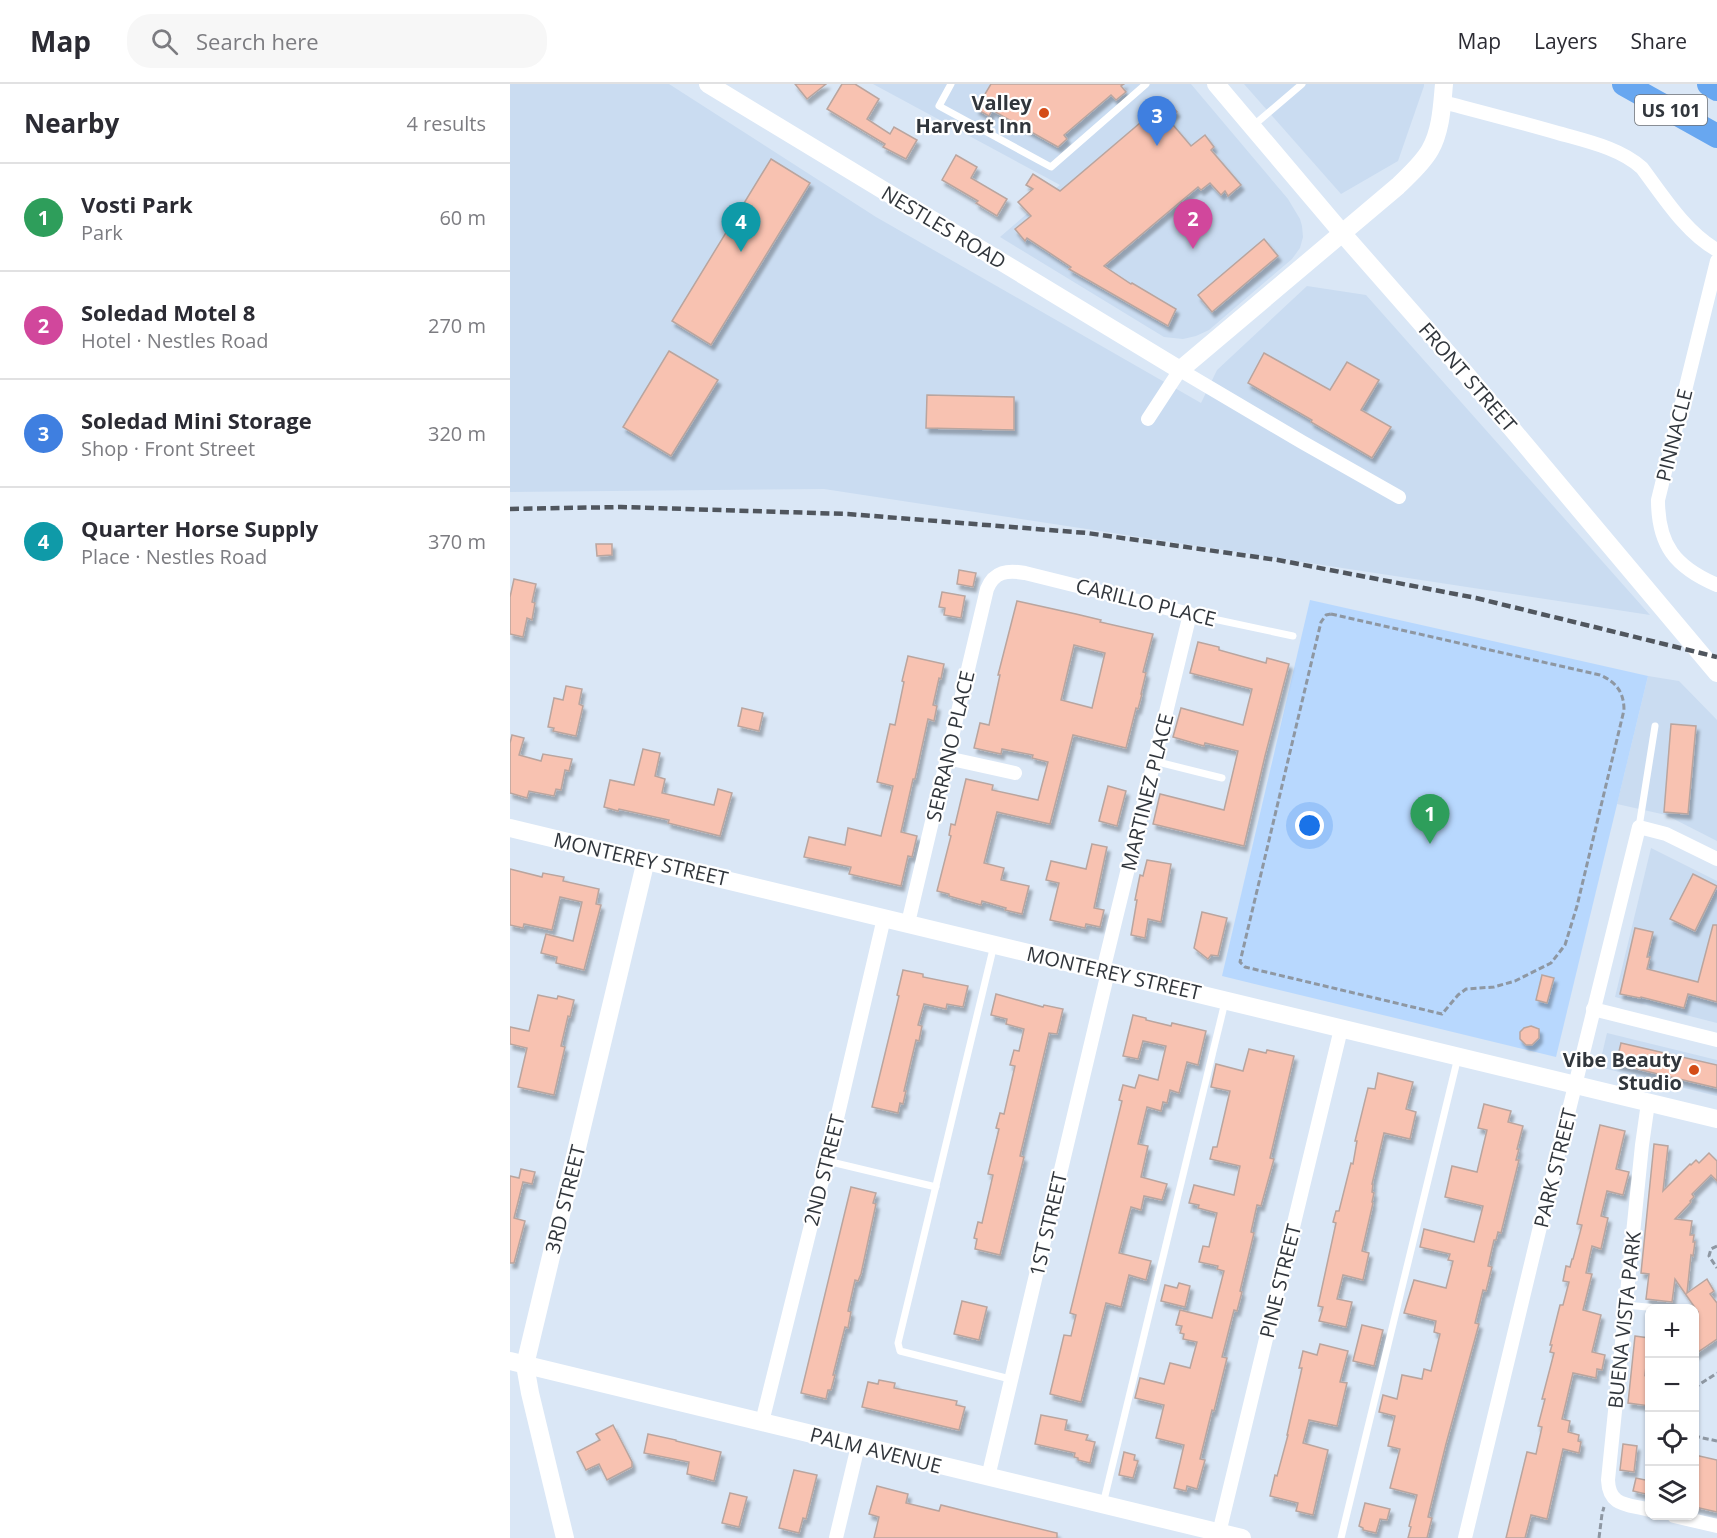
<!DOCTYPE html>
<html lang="en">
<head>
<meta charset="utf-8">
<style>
	:root { --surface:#fff; --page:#f7f7f7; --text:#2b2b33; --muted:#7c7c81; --line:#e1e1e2; --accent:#2563eb }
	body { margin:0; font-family:"Open Sans",sans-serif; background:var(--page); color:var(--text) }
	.controls { position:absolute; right:18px; bottom:18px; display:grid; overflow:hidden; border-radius:12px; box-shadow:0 2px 4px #0004 }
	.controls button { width:54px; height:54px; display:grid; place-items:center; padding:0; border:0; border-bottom:2px solid var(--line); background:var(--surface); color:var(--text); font:30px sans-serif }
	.you { position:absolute; left:800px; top:742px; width:21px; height:21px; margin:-15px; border:4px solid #fff; border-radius:50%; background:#1a73e8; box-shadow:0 0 0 9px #1a73e833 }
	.badge { display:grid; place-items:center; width:39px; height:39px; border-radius:50%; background:var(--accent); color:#fff; font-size:20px; font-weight:700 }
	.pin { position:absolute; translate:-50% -50px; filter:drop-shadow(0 2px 3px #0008) }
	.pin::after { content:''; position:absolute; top:32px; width:21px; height:18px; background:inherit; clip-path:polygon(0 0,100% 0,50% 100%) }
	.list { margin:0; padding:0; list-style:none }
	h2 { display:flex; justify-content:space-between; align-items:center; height:78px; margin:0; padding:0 24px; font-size:26px }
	h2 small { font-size:20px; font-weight:400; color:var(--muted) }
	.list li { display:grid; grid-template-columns:39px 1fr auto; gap:18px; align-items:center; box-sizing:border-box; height:108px; padding:0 24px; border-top:2px solid var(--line) }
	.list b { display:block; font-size:22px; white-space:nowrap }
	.list p { margin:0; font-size:20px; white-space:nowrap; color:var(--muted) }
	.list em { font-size:20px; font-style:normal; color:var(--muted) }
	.icon { flex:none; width:33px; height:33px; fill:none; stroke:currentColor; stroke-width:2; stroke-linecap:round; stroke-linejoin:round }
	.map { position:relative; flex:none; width:1207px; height:1454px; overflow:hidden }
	header { display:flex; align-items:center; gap:36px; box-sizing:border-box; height:84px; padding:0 30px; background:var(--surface); border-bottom:2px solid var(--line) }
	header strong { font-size:28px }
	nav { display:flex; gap:33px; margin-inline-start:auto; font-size:21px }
	.search { width:420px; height:54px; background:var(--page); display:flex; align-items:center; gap:15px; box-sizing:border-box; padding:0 21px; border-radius:24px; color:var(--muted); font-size:22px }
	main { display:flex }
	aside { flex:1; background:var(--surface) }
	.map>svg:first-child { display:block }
</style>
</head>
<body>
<header>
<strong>Map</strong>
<div class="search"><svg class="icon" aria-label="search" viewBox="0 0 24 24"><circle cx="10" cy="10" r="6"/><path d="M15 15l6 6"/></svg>Search here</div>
<nav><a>Map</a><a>Layers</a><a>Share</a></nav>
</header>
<main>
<aside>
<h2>Nearby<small>4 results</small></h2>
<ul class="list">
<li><span class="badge" style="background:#2e9e5b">1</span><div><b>Vosti Park</b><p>Park</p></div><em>60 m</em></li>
<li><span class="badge" style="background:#d1479c">2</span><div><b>Soledad Motel 8</b><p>Hotel · Nestles Road</p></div><em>270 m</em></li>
<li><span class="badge" style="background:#3f7fe0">3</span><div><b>Soledad Mini Storage</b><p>Shop · Front Street</p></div><em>320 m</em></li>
<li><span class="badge" style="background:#0f9aa8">4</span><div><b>Quarter Horse Supply</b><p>Place · Nestles Road</p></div><em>370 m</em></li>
</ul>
</aside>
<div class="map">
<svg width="1207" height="1454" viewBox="0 0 1207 1454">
	<defs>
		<filter id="shadow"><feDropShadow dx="3" dy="5" stdDeviation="1.5" flood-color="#0004"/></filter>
	</defs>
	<rect width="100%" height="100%" fill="#dae7f6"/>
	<g fill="#cadcf1">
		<path d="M0 0H159L366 133 691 319 707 286 797 202 856 211 1140 531 314 405 0 408Z"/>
		<path d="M363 0H681L778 115 790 135 792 142 793 153 790 164 782 175 699 246 686 252 673 255 654 253 490 153 550 101Z"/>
		<path d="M734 0H914V2L888 77 831 110Z"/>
		<path d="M1138 592 1169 597 1207 636V757L1156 731 1107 720Z"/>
		<path d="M1141 764 1207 797V939L1105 913Z"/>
		<path d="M1097 949 1207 976V1012L1089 983Z"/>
	</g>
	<path fill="#b8d8fe" d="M800 516 1138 592 1046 973 712 892Z"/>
	<g fill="#f8c2b1" stroke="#b9a59f" stroke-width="1.5" fill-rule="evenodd" filter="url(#shadow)">
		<path d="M285 0H316L297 15Z"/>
		<path d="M332 0H345L369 15 357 35 380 50 384 43 407 56 396 75 373 63 375 60 317 25Z"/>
		<path d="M481 0H614L611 2 616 8 606 16 601 11 554 51 557 55 548 63 482 26 479 32 466 25Z"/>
		<path d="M657 16 667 28 658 35 681 62 695 51 704 63 701 66 731 101 718 112 715 107 711 111 700 99 691 106 688 103 594 182 621 200 622 199 666 225 658 242 559 185 561 183 517 154 515 157 505 145 521 132 508 118 523 105 516 101 523 90 550 107Z"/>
		<path d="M446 71 467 83 461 94 497 115 487 132 466 119 468 117 432 96Z"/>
		<path d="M261 75 300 99 201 261 162 237Z"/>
		<path d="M754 155 768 172 702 228 688 211Z"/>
		<path d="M159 267 208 296 161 372 113 343Z"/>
		<path d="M754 269 820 306 837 278 869 296 851 326 881 343 862 374 801 338 802 336 738 299Z"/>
		<path d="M417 311 504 313V346L416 344Z"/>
		<path d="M86 460H102V471L87 472Z"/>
		<path d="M449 486 466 489 463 503 447 500Z"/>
		<path d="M4 495 26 500 22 518 25 519 22 536 17 534 13 553 0 550V513Z"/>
		<path d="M432 508 455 512 451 534 434 531 435 524 429 523Z"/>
		<path d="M507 517 566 530 591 536 590 538 643 550 633 588 636 589 631 610H632L628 625 626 624 616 664 563 651 540 740 487 728 474 779 494 784 491 796 519 802 512 830 495 826 496 824 472 817 471 821 439 812V810L427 807 441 752 439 751 441 740 445 741 456 695 483 701 482 706 528 716 538 678 522 674 523 671 492 665 491 670 464 664 470 639 479 641 490 591H488ZM564 561 595 569 582 624 551 616Z"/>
		<path d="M688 558 709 563V566L756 579 757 574 779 580 755 672 734 762 643 740 650 710 714 726 728 667 695 659 694 662 663 653 671 624 733 641 742 605 680 589Z"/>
		<path d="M398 572 434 580 431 595 429 594 423 621 427 622 424 637 418 635 405 695H403L391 748 407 752 402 773 398 772 391 802 339 790 341 783 294 773 299 753 335 761 338 744 371 752 383 702 367 698 380 640 385 641 394 598 392 597Z"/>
		<path d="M56 602 72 605 69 620 73 622 66 652 43 647 44 644 38 643 44 614 53 616Z"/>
		<path d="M232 624 253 629 249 647 228 642Z"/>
		<path d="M1161 640 1186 642 1178 730 1154 728Z"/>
		<path d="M2 651 14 654 9 671 31 677 33 670 62 675 59 687 55 686 51 706 46 705 44 712 19 707 17 714 0 709V659Z"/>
		<path d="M133 665 150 669 145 692 155 695 152 709 204 721 208 705 222 709 210 752 158 739 159 736 109 725 108 727 94 723 100 696 124 701Z"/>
		<path d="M598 702 616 707 607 742 589 737Z"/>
		<path d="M582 760 597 763 584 824 594 826 590 843 576 840 575 844 540 836 549 799 536 796 541 777 576 785Z"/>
		<path d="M637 776 661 780 651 838 638 835 635 854 621 851 627 816H625L630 791 633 792Z"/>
		<path d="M0 785 32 793 33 789 54 793 53 797 89 805 86 820 91 821 74 886 46 879 47 873 31 869 36 850 63 857 72 818 50 813 42 846 14 840 13 844 0 841Z"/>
		<path d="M1183 790 1207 802 1185 847 1160 835Z"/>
		<path d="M692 828 717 834 708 872 701 871 698 875 684 864Z"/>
		<path d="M1203 841H1207V918L1178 910 1174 924 1131 913 1130 914 1110 910 1125 844 1143 848 1137 873H1140L1137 885 1188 898Z"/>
		<path d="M393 886 413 890V893L458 902 453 923 437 920 436 925 414 920 408 941 412 942 409 957 406 956 394 1007H396L393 1020 390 1019 388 1029 362 1023 389 912 387 911Z"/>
		<path d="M1032 891 1044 894 1037 919 1026 916Z"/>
		<path d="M486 910 533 923 534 921 553 925 547 950 539 949 510 1072 514 1073 490 1171 465 1165 467 1155 464 1154 468 1138 472 1139 483 1091 478 1090 489 1045 486 1044 490 1029 494 1030 505 982 500 981 504 966 509 967 514 945 496 940 497 935 481 931Z"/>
		<path d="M28 911 47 915 48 912 64 916 60 933 58 932 51 962 55 963 44 1011 8 1003 17 964 0 960V943L19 947Z"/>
		<path d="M623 931 636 934V936L661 942 662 939 696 947 688 981 677 978 669 1009 660 1006 657 1019 653 1018 651 1027 637 1023 628 1060 638 1062 631 1093 657 1100 652 1116 634 1112 631 1126 621 1123 609 1169 641 1177 636 1196 619 1191 611 1223 596 1219 571 1318 540 1310 554 1251 561 1252 566 1231 560 1229 612 1017 609 1016 613 1001 625 1004 629 991 648 996 656 962 633 957 628 975 613 972Z"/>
		<path d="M1021 942 1029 945V954L1022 961H1016L1010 955V948L1014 944Z"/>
		<path d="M1111 959 1207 981V1004L1106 980Z"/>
		<path d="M739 965 756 969 757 966 784 972 760 1074 764 1075 751 1122 747 1121 741 1148 744 1149 730 1207 732 1208 727 1227 724 1226 712 1273 717 1274 704 1327 702 1326 690 1375 695 1376 687 1405 677 1402 676 1407 664 1404 674 1361 646 1354 654 1321 625 1314 630 1294 654 1300 660 1279 680 1284 687 1258 673 1255 674 1250 670 1249 672 1242 666 1241 670 1226 702 1234 714 1187 707 1185 708 1182 689 1178 693 1162 699 1163 707 1129 688 1124 689 1121 679 1119 684 1101 724 1111 730 1082 700 1075 703 1063H707L720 1007 701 1003 706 980 733 987Z"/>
		<path d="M868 989 903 998 896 1025 906 1028 900 1055 874 1049 862 1100H863L862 1108 864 1109 862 1118 863 1119 852 1167 859 1169 853 1196 833 1191 827 1215 842 1218 836 1243 809 1237 813 1223 808 1222 826 1139 823 1138 826 1127H829L841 1079 843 1080 847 1057H845L858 1004 865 1005Z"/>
		<path d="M974 1020 1001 1027 998 1038 1013 1042 1007 1065H1009L1006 1076H1009L991 1149 988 1148 986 1156H984L978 1182 982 1183 976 1207 973 1206 965 1239 969 1240 936 1360 918 1433 922 1434 917 1454H898L901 1443 899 1442 907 1411 880 1404 890 1365 878 1362 885 1332 869 1328 873 1311 887 1315 892 1291 912 1295 914 1285 921 1287 930 1250 924 1248 926 1237 894 1229 904 1196 936 1204 943 1177 938 1176 940 1170 910 1163 914 1145 964 1158 973 1122 935 1113 942 1082 967 1088 977 1046 968 1044Z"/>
		<path d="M1090 1041 1115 1047 1106 1085 1119 1088 1113 1111 1097 1107 1091 1132 1098 1134 1091 1165 1082 1162 1076 1189 1082 1190 1073 1226 1091 1231 1082 1268 1095 1271 1092 1286 1087 1285 1086 1294 1063 1289 1052 1335 1060 1337 1058 1348 1069 1351 1068 1357 1071 1358 1069 1369 1053 1365 1037 1435 1021 1431 1015 1454H996L1017 1368 1026 1370 1032 1343 1028 1342 1035 1315H1032L1044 1269 1040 1268 1042 1261H1040L1050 1221H1053L1059 1198 1053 1197 1056 1182 1060 1183 1062 1175H1063L1072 1141 1067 1140Z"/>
		<path d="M1144 1060 1158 1062 1153 1107 1180 1080 1181 1081 1186 1076 1189 1079 1199 1069 1207 1077V1097L1201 1091 1182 1110 1184 1113 1180 1117 1181 1118 1165 1135 1182 1137 1180 1151H1184L1183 1158H1185L1183 1172 1181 1171 1177 1209 1197 1195 1204 1207 1200 1210 1207 1219V1255L1185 1270V1231L1188 1228 1165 1195 1162 1218 1136 1215 1139 1190 1131 1189Z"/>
		<path d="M11 1085 25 1088 22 1100 13 1098 4 1134 15 1137 4 1179H0V1092L9 1094Z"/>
		<path d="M341 1103 366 1109 363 1119 366 1120 351 1190 348 1197 345 1196 338 1227 341 1228 338 1244 335 1243 323 1291H325L321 1306H318L316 1315 291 1309Z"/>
		<path d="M669 1199 680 1202 675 1223 651 1217 655 1201 667 1204Z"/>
		<path d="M452 1217 477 1223 469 1256 444 1250Z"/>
		<path d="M852 1241 873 1246 864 1282 843 1277Z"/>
		<path d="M1125 1252 1139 1254 1135 1291 1140 1287V1322L1118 1319Z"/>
		<path d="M810 1260 838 1267 830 1298 837 1299 827 1342 799 1336 793 1359 818 1366 803 1431 786 1427 788 1419 760 1412 765 1391 767 1392 778 1351H777L792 1284H789L793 1267 807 1271Z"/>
		<path d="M369 1296 385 1299 384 1304 447 1317 446 1321 455 1323 449 1346 352 1323 358 1298 368 1300Z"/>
		<path d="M531 1331 557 1336 555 1346 578 1351 576 1356 585 1358 580 1379 568 1376V1374L564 1373 565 1369 525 1360Z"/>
		<path d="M103 1341 122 1378V1383L97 1396 89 1380 76 1386 67 1368 90 1356 86 1350Z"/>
		<path d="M138 1350 166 1356V1357L211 1368 204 1397 177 1390 179 1378 134 1369Z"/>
		<path d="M1113 1360 1127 1362 1124 1388 1110 1386Z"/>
		<path d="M614 1368 625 1371 624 1376 628 1377 623 1394 609 1391Z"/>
		<path d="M1185 1371 1207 1376V1428L1185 1423Z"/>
		<path d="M284 1386 307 1391 296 1435 293 1434 289 1449 269 1444Z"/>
		<path d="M1126 1394 1140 1397V1411L1123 1407Z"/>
		<path d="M367 1402 398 1410 396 1419 429 1427 431 1421 463 1429 547 1449V1454H364L369 1433 359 1430Z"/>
		<path d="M220 1409 237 1413 229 1443 212 1439Z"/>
		<path d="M855 1419 880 1425 877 1436 870 1435 866 1449 853 1446V1444L849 1442Z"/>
	</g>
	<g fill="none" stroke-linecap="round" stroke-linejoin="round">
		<g stroke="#8e97a2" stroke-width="3" stroke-dasharray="6 3" stroke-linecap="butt">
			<path d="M821 530 1090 591C1106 598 1114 608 1114 626L1067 822 1055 861 1041 879 1005 897 984 903 956 905 948 911 932 930 735 883 730 878 811 538 816 531Z"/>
			<path d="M1207 1162 1201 1165 1199 1172 1207 1184"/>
			<path d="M1184 1304 1207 1289"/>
			<path d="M1184 1352 1207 1357"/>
			<path d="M1089 1454 1092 1430 1094 1423"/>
		</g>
		<g stroke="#fff" stroke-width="7">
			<path d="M441 0 429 22 541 83 636 0"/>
			<path d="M744 41 792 0"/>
			<path d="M680 530 783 552"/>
			<path d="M644 677 712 694"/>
			<path d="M1129 743 1145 642"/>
			<path d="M484 861 388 1259 390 1267 500 1295"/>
			<path d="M317 1077 426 1103"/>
			<path d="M1115 1221 1148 1224"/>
			<path d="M593 1420 715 918"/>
			<path d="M831 1454 948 973"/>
		</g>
		<g stroke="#fff" stroke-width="14">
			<path d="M933 18C971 28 1010 38 1048 49 1076 57 1110 64 1132 84 1153 112 1176 149 1207 166"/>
			<path d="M1207 177 1148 416C1148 461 1165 483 1207 501"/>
			<path d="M638 335 670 286 792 358 889 413"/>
			<path d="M437 674 505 689"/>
			<path d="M398 839 477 505C484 487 498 486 515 489L680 530 593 887"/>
			<path d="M1083 925 1207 956"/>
			<path d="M1138 1019 1132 1061 1098 1396C1099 1423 1118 1420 1140 1426"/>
			<path d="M252 1338 317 1077 374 834"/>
			<path d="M478 1393 598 888"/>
			<path d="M1164 1432 1207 1442"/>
			<path d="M709 1449 831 945"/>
			<path d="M326 1454 348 1362"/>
			<path d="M955 1454 1028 1151 1129 743 1156 750 1207 775"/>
		</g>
		<g stroke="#fff" stroke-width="18">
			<path d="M198 0 670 286 888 102C899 91 912 80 920 66 931 47 932 22 934 0"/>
			<path d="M706 0 833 150 955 289 1207 589"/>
			<path d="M0 744 1207 1035"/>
			<path d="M0 1277 732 1454"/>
			<path d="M55 1454 20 1309 15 1281 136 776"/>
		</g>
		<g stroke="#68a7f0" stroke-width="24">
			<path d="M1114 0 1207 52"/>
			<path d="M1199 0 1207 5"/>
		</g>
		<path stroke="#50565e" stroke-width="4.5" stroke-dasharray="9 4.5" stroke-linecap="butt" d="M0 425 111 423 338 430 577 449 768 476 966 514 1207 573"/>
	</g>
	<g fill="#d44d18" stroke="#fff" stroke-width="2">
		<circle cx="534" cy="29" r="6"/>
		<circle cx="1184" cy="986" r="6"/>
	</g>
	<g text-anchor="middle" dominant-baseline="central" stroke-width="4.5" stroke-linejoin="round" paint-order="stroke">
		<rect fill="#fff" stroke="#6f7276" stroke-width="1.5" x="1125" y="11" width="72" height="30" rx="4.5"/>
		<g font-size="18" font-weight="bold" fill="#31363c">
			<text x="1161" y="26">US 101</text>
		</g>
		<g font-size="20" font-weight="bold" fill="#31363c" stroke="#fff" text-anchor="end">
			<text x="522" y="18">Valley<tspan x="522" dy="23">Harvest Inn</tspan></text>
			<text x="1172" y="975">Vibe Beauty<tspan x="1172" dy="23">Studio</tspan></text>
		</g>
		<g font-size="20" fill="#31363c" stroke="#fff">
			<text transform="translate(434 143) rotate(31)">NESTLES ROAD</text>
			<text transform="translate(958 293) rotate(49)">FRONT STREET</text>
			<text transform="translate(1164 351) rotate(-76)">PINNACLE</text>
			<text transform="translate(636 518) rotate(14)">CARILLO PLACE</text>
			<text transform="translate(440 662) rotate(-77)">SERRANO PLACE</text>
			<text transform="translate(637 708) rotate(-76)">MARTINEZ PLACE</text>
			<text transform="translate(131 775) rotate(13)">MONTEREY STREET</text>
			<text transform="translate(604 889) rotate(13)">MONTEREY STREET</text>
			<text transform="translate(1045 1084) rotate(-76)">PARK STREET</text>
			<text transform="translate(314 1086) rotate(-76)">2ND STREET</text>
			<text transform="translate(55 1115) rotate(-76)">3RD STREET</text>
			<text transform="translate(538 1140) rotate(-77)">1ST STREET</text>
			<text transform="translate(770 1197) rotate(-76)">PINE STREET</text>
			<text transform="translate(1114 1236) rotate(-84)">BUENA VISTA PARK</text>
			<text transform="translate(366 1366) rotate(14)">PALM AVENUE</text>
		</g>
	</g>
</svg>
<div class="controls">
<button>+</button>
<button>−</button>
<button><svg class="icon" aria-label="locate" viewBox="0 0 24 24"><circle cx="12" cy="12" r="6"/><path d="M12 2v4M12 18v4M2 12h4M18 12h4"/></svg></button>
<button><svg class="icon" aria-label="layers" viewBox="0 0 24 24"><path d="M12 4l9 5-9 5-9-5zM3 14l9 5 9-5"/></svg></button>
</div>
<div class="you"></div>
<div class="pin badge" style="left:920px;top:760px;background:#2e9e5b">1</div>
<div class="pin badge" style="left:683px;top:165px;background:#d1479c">2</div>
<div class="pin badge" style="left:647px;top:62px;background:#3f7fe0">3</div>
<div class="pin badge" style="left:231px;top:168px;background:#0f9aa8">4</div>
</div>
</main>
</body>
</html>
